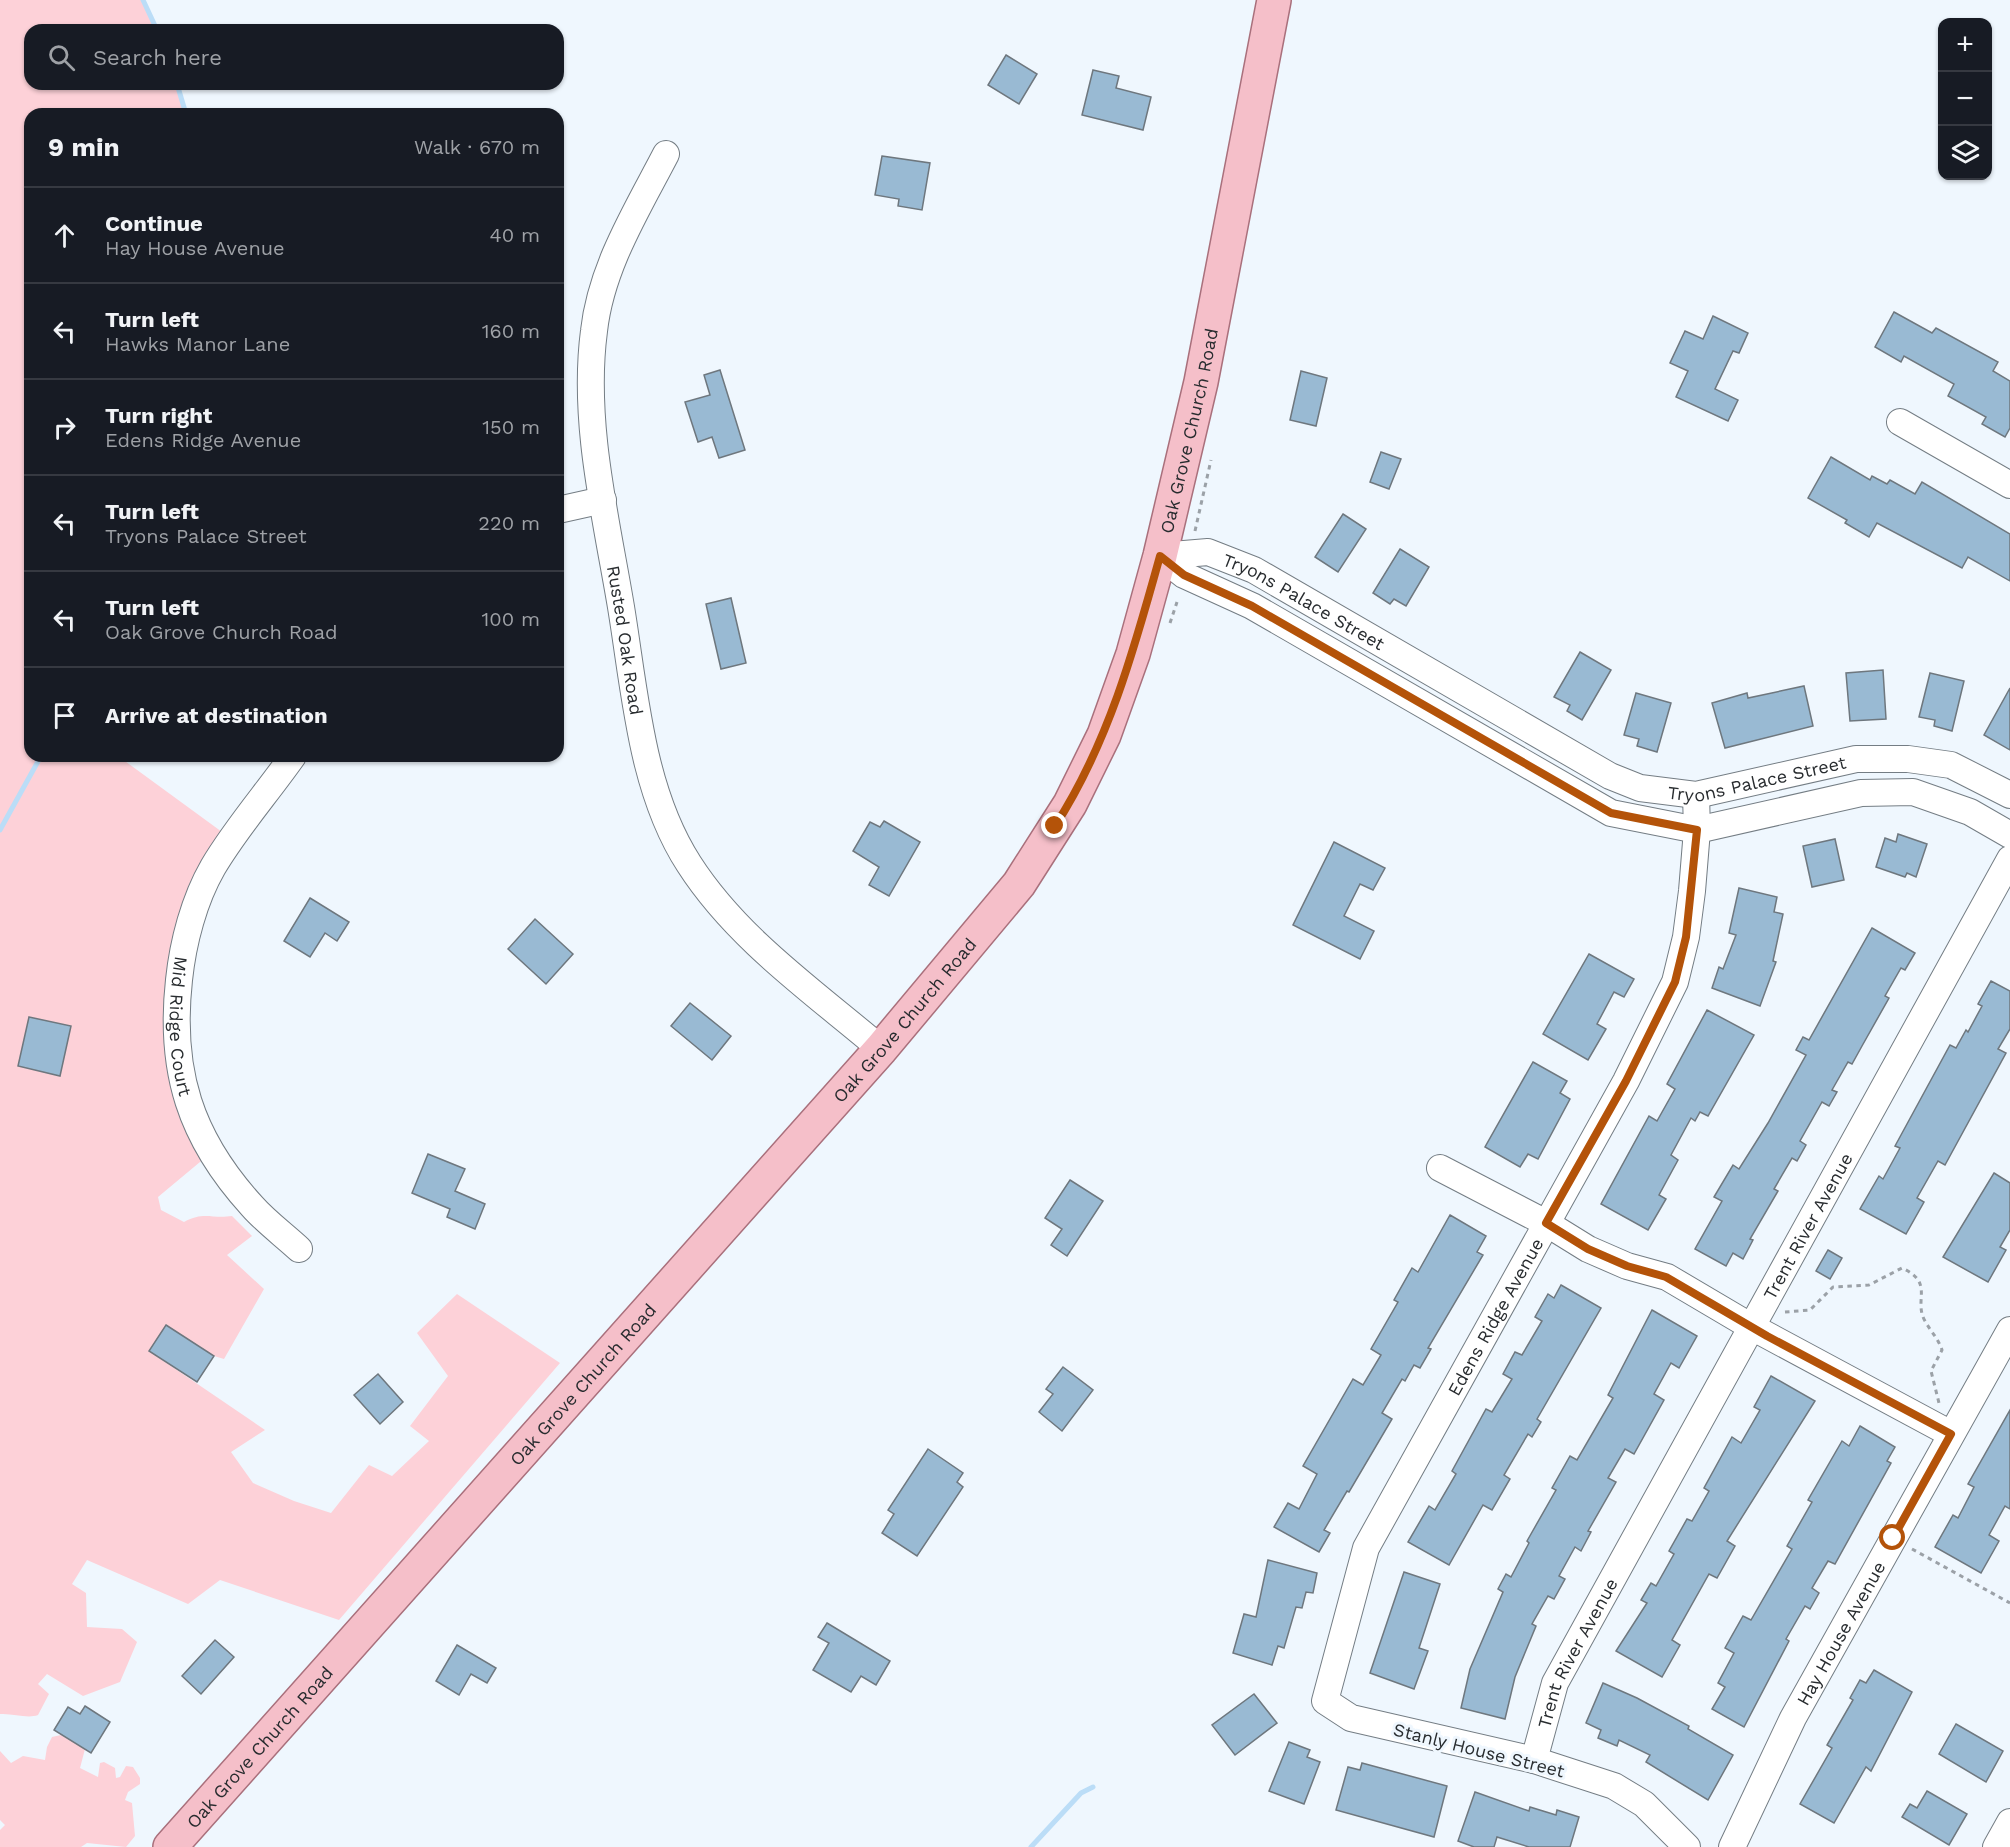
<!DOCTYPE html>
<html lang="en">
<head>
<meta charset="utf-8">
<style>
	:root { --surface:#171b24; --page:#242831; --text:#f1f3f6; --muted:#9ea1a6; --line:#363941 }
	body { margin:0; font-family:"Work Sans",sans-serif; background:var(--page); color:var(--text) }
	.controls { position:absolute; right:18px; top:18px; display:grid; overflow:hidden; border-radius:12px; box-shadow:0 2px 4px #0004 }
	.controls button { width:54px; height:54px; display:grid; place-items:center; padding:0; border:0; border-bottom:2px solid var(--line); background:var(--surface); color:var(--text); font:30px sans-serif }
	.stop { position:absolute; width:18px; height:18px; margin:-14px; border:4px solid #b45309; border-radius:50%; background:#fff }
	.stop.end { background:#b45309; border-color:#fff; box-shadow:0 2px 6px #0008 }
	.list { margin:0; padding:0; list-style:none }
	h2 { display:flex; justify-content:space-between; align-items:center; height:78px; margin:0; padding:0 24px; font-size:26px }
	h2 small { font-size:20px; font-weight:400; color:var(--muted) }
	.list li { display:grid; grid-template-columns:39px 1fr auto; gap:18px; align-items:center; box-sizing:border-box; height:96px; padding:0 24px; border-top:2px solid var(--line) }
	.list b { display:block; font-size:22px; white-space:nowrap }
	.list p { margin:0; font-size:20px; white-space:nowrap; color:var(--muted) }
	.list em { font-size:20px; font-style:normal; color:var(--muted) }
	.icon { flex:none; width:33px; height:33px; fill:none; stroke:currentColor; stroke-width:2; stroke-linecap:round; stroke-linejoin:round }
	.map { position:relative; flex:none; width:2010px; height:1847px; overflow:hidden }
	.search { position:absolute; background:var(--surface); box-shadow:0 2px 4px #0004; left:24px; top:24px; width:540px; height:66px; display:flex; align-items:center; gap:15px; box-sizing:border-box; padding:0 21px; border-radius:18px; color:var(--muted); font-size:22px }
	.panel { position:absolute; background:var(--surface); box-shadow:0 2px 4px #0004; left:24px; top:108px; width:540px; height:654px; border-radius:18px }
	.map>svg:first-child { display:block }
</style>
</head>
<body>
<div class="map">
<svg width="2010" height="1847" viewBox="0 0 2010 1847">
	<rect width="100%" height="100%" fill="#eff7fe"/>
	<g fill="#fdd1d8" fill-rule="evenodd">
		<path d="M0 0H143L157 30H30V84H177L186 114H30V756H118L233 840 213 868 175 1015 212 1152 158 1197 161 1210 184 1222C204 1211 211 1219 232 1216L252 1236 227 1255 264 1289 224 1359 214 1356 166 1325 149 1351 265 1430 231 1452 253 1483 294 1501 331 1513 369 1465 392 1476 429 1441 410 1426 448 1376 417 1333 457 1294 560 1363 339 1620 220 1580 188 1604 87 1560 72 1584 86 1593 87 1627 122 1629 137 1642 120 1682 83 1696 47 1674 38 1684 49 1694 38 1715C27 1719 13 1713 0 1714ZM30 1017 60 1076 19 1066Z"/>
		<path d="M61 1735 85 1749 80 1768 98 1777 100 1763 104 1762 115 1768 116 1778 120 1777 126 1766 133 1767 140 1778V1784L128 1792 125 1800 132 1803 135 1836 126 1847 87 1843 81 1847H0V1830L5 1825 0 1820V1751L11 1763 23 1756 45 1760 47 1747 52 1737Z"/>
	</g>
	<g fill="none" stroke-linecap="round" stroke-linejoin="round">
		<g stroke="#bbddf7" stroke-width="5">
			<path d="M143 0 157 30"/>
			<path d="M177 84 186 114"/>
			<path d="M0 830 41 756"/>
			<path d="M1031 1847 1081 1793 1093 1787"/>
		</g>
	</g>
	<g fill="#99bad3" stroke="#6e777e" stroke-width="1.5">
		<path d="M1006 55 1037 74 1019 104 988 85Z"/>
		<path d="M1093 70 1119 76 1116 88 1151 97 1143 130 1082 115Z"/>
		<path d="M882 156 930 163 922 210 898 206 899 199 875 195Z"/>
		<path d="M1894 312 1932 333 1936 328 1998 362 1993 371 2010 381V428L2005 437 1982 424 1986 417 1948 396 1954 384 1904 356 1901 362 1875 347Z"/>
		<path d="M1713 316 1748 333 1739 353 1733 351 1715 389 1738 400 1728 421 1676 397 1688 371 1670 363 1685 331 1703 339Z"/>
		<path d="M720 370 745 450 719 458 712 437 698 442 685 402 710 395 704 375Z"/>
		<path d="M1301 371 1327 378 1316 426 1290 420Z"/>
		<path d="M1381 452 1401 459 1389 489 1370 482Z"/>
		<path d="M1831 457 1870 480 1872 476 1887 484 1890 480 1915 494 1922 482 2010 534V581L1968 557 1962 568 1877 523 1869 537 1845 523 1847 520 1808 498Z"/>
		<path d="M1343 514 1366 529 1338 572 1315 557Z"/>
		<path d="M1400 549 1429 567 1406 606 1394 599 1390 604 1373 593Z"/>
		<path d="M731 598 746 663 721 669 706 604Z"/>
		<path d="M1580 652 1611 670 1582 720 1567 711 1570 705 1554 697Z"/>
		<path d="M1883 670 1886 719 1850 721 1846 673Z"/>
		<path d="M1930 673 1964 681 1952 731 1934 726 1935 720 1919 717Z"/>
		<path d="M1804 686 1813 726 1725 748 1712 703 1747 693 1748 698Z"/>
		<path d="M2010 688V750L1984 735Z"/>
		<path d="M1636 693 1671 703 1657 752 1637 746 1639 739 1624 735Z"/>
		<path d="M884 821 920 842 889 896 869 885 879 867 853 851 870 822 880 827Z"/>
		<path d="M1898 834 1927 844 1916 877 1907 873 1905 877 1876 867 1885 838 1896 842Z"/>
		<path d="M1835 839 1844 880 1812 887 1803 846Z"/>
		<path d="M1334 842 1385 868 1373 890 1360 884 1344 916 1374 931 1360 959 1293 925Z"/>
		<path d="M1739 888 1777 897 1774 912 1783 914 1773 961 1776 962 1760 1006 1712 988 1719 967 1723 969 1736 935 1729 933Z"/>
		<path d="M310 898 349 922 337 941 325 933 310 957 284 941Z"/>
		<path d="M535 919 573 954 546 984 508 949Z"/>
		<path d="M1872 928 1915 953 1905 970 1901 968 1885 996 1889 998 1862 1046 1852 1064 1848 1062 1832 1090 1837 1092 1829 1106 1822 1102 1800 1141 1806 1145 1797 1161 1792 1158 1774 1189 1778 1191 1750 1239 1753 1240 1743 1259 1733 1253 1726 1266 1695 1249 1722 1201 1714 1197 1733 1165 1739 1169 1768 1123 1806 1055 1796 1050 1803 1037 1809 1040Z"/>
		<path d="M1589 954 1634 979 1624 997 1614 992 1597 1024 1606 1029 1588 1060 1543 1034Z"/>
		<path d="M1991 981 2010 991V1029L1998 1049 2006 1053 1945 1165 1938 1161 1917 1198 1924 1202 1906 1234 1860 1209 1879 1176 1883 1179 1900 1148 1895 1146 1950 1045 1956 1048 1966 1030 1968 1032 1982 1006 1978 1004Z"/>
		<path d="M690 1003 731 1036 712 1060 671 1026Z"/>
		<path d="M1707 1010 1754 1035 1708 1116 1700 1112 1695 1121 1691 1118 1671 1155 1678 1160 1659 1195 1666 1199 1648 1230 1601 1204 1649 1116 1657 1121 1675 1089 1667 1084Z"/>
		<path d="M29 1017 71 1026 60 1076 18 1066Z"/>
		<path d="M1533 1062 1567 1081 1560 1093 1570 1099 1538 1159 1528 1154 1520 1167 1485 1147Z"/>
		<path d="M428 1154 465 1169 455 1191 485 1204 475 1229 447 1217 450 1209 412 1193Z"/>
		<path d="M1994 1173 2010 1183V1230L2000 1247 2006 1250 1988 1282 1943 1257Z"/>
		<path d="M1070 1180 1103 1201 1067 1256 1051 1245 1062 1229 1045 1218Z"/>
		<path d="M1450 1215 1486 1236 1477 1252 1483 1255 1428 1348 1431 1349 1420 1368 1414 1365 1405 1381 1402 1379 1382 1413 1392 1419 1349 1492 1347 1491 1324 1530 1330 1533 1319 1552 1274 1527 1288 1503 1299 1509 1317 1474 1303 1466 1353 1379 1363 1385 1381 1355 1371 1349 1398 1302 1394 1300 1412 1268 1418 1272Z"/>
		<path d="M1828 1250 1842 1258 1830 1279 1816 1271Z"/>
		<path d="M1561 1285 1601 1308 1537 1419 1541 1422 1532 1437 1528 1434 1504 1475 1510 1479 1492 1510 1483 1505 1449 1565 1408 1542 1429 1506 1435 1510 1456 1474 1452 1471 1486 1409 1492 1412 1512 1379 1503 1374 1515 1352 1522 1355 1542 1321 1535 1317 1548 1294 1554 1298Z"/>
		<path d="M1652 1310 1697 1336 1679 1368 1671 1363 1654 1394 1664 1400 1634 1454 1625 1449 1608 1478 1616 1482 1588 1531 1591 1532 1581 1551 1575 1547 1559 1576 1565 1579 1554 1599 1548 1596 1532 1624 1536 1626 1515 1677 1505 1719 1461 1708 1470 1669 1503 1592 1498 1589 1506 1574 1511 1577 1529 1543 1527 1541 1556 1490 1552 1488 1570 1456 1577 1460 1613 1398 1608 1395Z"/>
		<path d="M166 1325 214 1356 197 1382 149 1351Z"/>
		<path d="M1063 1367 1093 1390 1062 1431 1039 1412 1053 1394 1046 1389Z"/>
		<path d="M378 1374 403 1402 380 1424 354 1395Z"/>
		<path d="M1771 1376 1815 1401 1727 1541 1735 1546 1717 1578 1709 1574 1672 1640 1680 1645 1662 1677 1616 1651 1647 1603 1641 1600 1651 1583 1656 1586 1674 1554 1669 1551 1687 1519 1692 1521 1709 1491 1704 1488 1732 1437 1741 1443 1760 1410 1754 1407Z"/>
		<path d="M2010 1410V1509L2005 1506 1989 1535 1999 1541 1981 1573 1935 1547 1953 1515 1958 1518 1974 1487 1968 1484Z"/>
		<path d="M1860 1426 1895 1447 1887 1461 1891 1463 1835 1564 1828 1561 1812 1588 1819 1593 1810 1609 1805 1606 1786 1639 1789 1641 1744 1727 1712 1709 1725 1687 1718 1683 1734 1653 1725 1648 1743 1616 1751 1620 1792 1549 1787 1546 1812 1502 1808 1500 1842 1441 1849 1446Z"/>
		<path d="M928 1449 963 1473 957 1482 963 1487 917 1556 882 1533 894 1514 888 1510Z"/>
		<path d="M1268 1560 1317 1573 1313 1593 1306 1592 1302 1608 1296 1607 1284 1648 1278 1646 1272 1665 1233 1653 1244 1614 1256 1617Z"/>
		<path d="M1404 1572 1440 1584 1419 1648 1428 1651 1414 1689 1370 1673Z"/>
		<path d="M827 1623 890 1661 876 1685 861 1676 851 1692 813 1670 829 1643 818 1637Z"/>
		<path d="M215 1640 234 1657 201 1694 182 1676Z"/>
		<path d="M457 1645 496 1668 487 1683 471 1674 459 1695 436 1681Z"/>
		<path d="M1874 1670 1912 1692 1871 1771 1866 1767 1834 1823 1800 1804 1832 1748 1827 1745 1853 1700 1850 1698 1860 1680 1866 1683Z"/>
		<path d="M1603 1683 1637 1698 1689 1726 1688 1729 1733 1755 1708 1800 1646 1762 1650 1755 1619 1740 1617 1746 1598 1738 1601 1730 1586 1723Z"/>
		<path d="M1254 1694 1277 1723 1235 1755 1212 1725Z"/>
		<path d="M85 1706 110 1722 91 1753 54 1730 68 1707 80 1714Z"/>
		<path d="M1956 1724 2003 1751 1986 1782 1939 1754Z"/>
		<path d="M1289 1742 1310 1750 1307 1757 1320 1762 1304 1804 1269 1791Z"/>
		<path d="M1362 1763 1447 1786 1434 1837 1336 1810 1348 1767 1360 1770Z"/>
		<path d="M1927 1791 1967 1814 1949 1845 1902 1817 1910 1804 1917 1808Z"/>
		<path d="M1475 1792 1529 1811 1530 1807 1556 1815 1557 1810 1579 1817 1570 1847H1529L1497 1837 1494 1847H1474L1458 1841Z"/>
	</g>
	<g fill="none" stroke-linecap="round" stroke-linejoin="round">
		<g stroke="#747d84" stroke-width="28">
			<g id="minor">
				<path id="s1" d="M666 154C637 210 601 267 594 331 582 422 606 517 621 607 635 692 641 790 689 864 737 939 814 992 881 1049"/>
				<path d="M1900 422 2010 485"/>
				<path d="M558 510 603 500"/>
				<path d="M1160 556 1184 575 1252 606 1611 813 1697 830 1861 793 1913 792 1970 812 2010 835"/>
				<path id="s2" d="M1160 556 1208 552 1254 570 1610 776 1640 788 1696 795 1856 759H1908L1951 765 2010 795"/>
				<path id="s3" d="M293 756C267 793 236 828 213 867 194 900 183 942 179 980 169 1071 190 1138 252 1206 266 1222 284 1235 299 1249"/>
				<path d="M1440 1168 1546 1223 1588 1249 1627 1266 1667 1277 1750 1326 1951 1434"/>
				<path id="s4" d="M1534 1760 1555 1683 2010 859"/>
				<path id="s5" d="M1687 1847 1644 1804 1614 1786 1534 1760 1351 1718 1325 1701 1366 1548 1626 1081 1675 982 1686 937 1692 891 1697 830 1696 795"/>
				<path id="s6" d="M1732 1847 1793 1718 2010 1330"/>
				<path d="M1996 1847 2010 1822"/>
			</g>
		</g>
		<g stroke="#a9707c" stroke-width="36">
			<g id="major">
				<path id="s7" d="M170 1847 881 1049 1019 884 1070 804 1104 735 1133 654 1160 556 1201 382 1274 0"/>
			</g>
		</g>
		<g stroke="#9ba1a7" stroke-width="3" stroke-dasharray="4.5 4.5" stroke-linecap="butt">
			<path d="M1195 531 1211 460"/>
			<path d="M1170 623 1177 602"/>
			<path d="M1785 1312 1810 1310 1833 1287 1869 1285 1902 1268C1935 1283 1913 1300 1925 1321 1931 1332 1938 1338 1942 1350L1931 1371 1939 1403"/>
			<path d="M1912 1549 2010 1603"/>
		</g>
		<use href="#minor" stroke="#fff" stroke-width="26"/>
		<use href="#major" stroke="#f5bfc9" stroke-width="33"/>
	</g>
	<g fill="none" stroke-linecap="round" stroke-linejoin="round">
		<path stroke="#b45309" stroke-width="8" d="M1055 826C1108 744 1134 650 1160 556L1184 575 1252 606 1611 813 1697 830 1686 937 1675 982 1626 1081 1546 1223 1588 1249 1627 1266 1666 1277 1767 1336 1951 1434 1893 1538"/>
	</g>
	<g text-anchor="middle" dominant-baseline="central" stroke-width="6" stroke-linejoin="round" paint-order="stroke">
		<g font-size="18" fill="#282c2f" stroke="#eff7fe">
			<text stroke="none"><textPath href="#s7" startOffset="1772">Oak Grove Church Road</textPath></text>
			<text stroke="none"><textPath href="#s2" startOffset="156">Tryons Palace Street</textPath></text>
			<text stroke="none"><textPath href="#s1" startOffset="504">Rusted Oak Road</textPath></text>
			<text stroke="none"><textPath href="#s2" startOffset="660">Tryons Palace Street</textPath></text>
			<text stroke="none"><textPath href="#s7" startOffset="1106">Oak Grove Church Road</textPath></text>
			<text stroke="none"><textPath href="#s3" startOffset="302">Mid Ridge Court</textPath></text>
			<text stroke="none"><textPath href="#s4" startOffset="602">Trent River Avenue</textPath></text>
			<text stroke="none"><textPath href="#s5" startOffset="822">Edens Ridge Avenue</textPath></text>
			<text stroke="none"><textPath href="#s7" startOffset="620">Oak Grove Church Road</textPath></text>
			<text stroke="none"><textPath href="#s6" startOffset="240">Hay House Avenue</textPath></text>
			<text stroke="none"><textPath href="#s4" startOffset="116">Trent River Avenue</textPath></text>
			<text stroke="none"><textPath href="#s7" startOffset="134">Oak Grove Church Road</textPath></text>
			<text transform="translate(1479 1750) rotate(14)">Stanly House Street</text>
		</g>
	</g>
</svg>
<div class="controls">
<button>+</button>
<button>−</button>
<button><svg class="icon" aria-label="layers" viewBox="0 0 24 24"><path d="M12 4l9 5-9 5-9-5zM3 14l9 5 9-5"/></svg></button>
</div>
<div class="stop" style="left:1893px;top:1538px"></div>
<div class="stop end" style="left:1055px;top:826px"></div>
<div class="search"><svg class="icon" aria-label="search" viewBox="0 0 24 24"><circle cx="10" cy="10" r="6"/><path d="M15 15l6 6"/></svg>Search here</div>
<section class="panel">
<h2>9 min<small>Walk · 670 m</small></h2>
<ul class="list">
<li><svg class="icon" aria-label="ahead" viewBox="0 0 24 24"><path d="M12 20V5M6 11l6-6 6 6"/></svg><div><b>Continue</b><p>Hay House Avenue</p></div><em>40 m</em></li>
<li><svg class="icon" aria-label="left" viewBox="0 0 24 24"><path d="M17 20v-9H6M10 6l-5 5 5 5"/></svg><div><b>Turn left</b><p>Hawks Manor Lane</p></div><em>160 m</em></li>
<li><svg class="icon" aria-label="right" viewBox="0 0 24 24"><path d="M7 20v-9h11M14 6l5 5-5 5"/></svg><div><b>Turn right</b><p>Edens Ridge Avenue</p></div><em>150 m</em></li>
<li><svg class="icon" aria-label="left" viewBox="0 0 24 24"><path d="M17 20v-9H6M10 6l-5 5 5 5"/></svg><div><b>Turn left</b><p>Tryons Palace Street</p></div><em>220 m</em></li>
<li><svg class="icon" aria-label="left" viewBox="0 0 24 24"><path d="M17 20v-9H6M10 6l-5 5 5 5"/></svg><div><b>Turn left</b><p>Oak Grove Church Road</p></div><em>100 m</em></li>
<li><svg class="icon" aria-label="arrive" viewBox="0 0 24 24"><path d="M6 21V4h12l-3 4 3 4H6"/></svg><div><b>Arrive at destination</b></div></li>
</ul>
</section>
</div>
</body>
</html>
